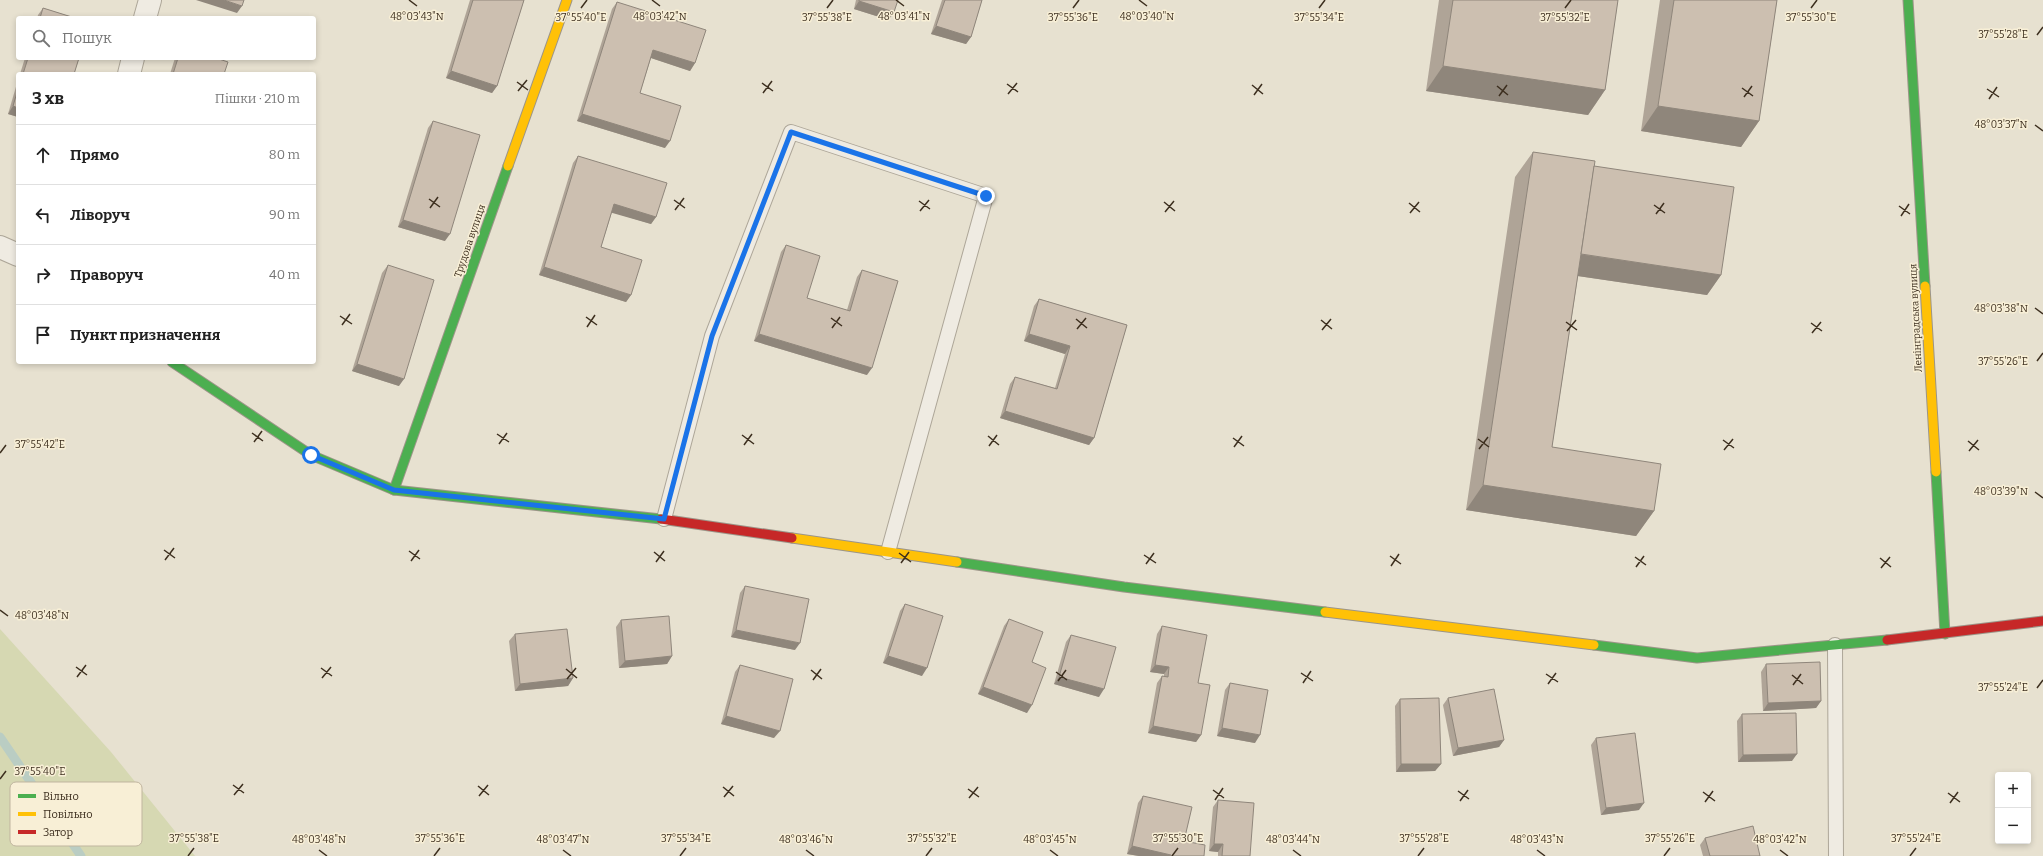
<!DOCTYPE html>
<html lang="uk">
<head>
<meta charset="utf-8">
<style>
	:root { --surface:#fff; --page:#f2f2f2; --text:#222; --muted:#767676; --line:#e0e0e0 }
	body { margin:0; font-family:Bitter,serif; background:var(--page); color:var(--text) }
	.controls { position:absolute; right:12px; bottom:12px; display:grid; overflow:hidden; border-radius:4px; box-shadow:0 2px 6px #0003 }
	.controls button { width:36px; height:36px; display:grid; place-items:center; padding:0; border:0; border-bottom:1px solid var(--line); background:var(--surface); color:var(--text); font:20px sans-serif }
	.stop { position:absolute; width:12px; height:12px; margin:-9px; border:3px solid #1a73e8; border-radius:50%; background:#fff }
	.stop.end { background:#1a73e8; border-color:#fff; box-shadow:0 1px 4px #0008 }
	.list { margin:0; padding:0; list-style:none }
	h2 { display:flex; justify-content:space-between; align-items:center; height:52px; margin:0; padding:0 16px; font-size:17px }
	h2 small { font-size:13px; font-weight:400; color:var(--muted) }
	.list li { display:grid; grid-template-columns:26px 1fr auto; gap:12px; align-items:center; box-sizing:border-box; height:60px; padding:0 16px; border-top:1px solid var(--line) }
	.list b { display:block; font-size:15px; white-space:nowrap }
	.list em { font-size:13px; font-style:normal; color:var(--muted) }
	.icon { flex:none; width:22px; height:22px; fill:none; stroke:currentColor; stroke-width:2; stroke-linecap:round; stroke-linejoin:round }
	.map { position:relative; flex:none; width:2043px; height:856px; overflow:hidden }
	.search { position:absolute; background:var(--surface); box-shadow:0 2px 6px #0003; left:16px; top:16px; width:300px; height:44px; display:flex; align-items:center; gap:10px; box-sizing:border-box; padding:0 14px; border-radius:4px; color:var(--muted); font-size:15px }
	.panel { position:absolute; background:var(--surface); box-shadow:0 2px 6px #0003; left:16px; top:72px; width:300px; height:292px; border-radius:4px }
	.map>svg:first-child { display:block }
</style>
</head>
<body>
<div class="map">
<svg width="2043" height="856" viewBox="0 0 2043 856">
	<rect width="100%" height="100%" fill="#e7e1d0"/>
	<path fill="#d6d8b2" d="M0 629 111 752 195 856H0Z"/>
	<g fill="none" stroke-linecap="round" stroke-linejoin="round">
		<path stroke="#bacdc3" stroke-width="9" d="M0 737 81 856"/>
		<g stroke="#ada698" stroke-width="16">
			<g id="lane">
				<path d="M664 519 712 336 791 132 986 196 888 552"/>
				<path d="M1835 645 1836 856"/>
			</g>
		</g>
		<g stroke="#ada698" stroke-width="24">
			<g id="street">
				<path d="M145 18 150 0"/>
				<path d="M129 74 133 58"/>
				<path d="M0 247 18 255"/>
			</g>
		</g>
		<g stroke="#9c9588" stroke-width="11">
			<g id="fast">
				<path d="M1908 0 1925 286"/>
				<path d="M172 362 311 455 394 490 661 519"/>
				<path d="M1936 472 1945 634"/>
				<path d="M394 490 508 166"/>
				<path d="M957 562 1124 587 1325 612"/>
				<path d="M1594 645 1697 658 1887 640"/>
			</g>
		</g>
		<g stroke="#9c9588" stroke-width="11">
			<g id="slow">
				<path d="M508 166 567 0"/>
				<path d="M1925 286 1936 472"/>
				<path d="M792 538 957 562"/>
				<path d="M1325 612 1594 645"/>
			</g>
		</g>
		<g stroke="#9c9588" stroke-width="11">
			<g id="jam">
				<path d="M661 519 792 538"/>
				<path d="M1887 640 2043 621"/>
			</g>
		</g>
		<use href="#lane" stroke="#efebe2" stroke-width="14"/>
		<use href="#street" stroke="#efebe2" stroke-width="22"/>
		<use href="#fast" stroke="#4caf50" stroke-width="9"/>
		<use href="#slow" stroke="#ffc107" stroke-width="9"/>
		<use href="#jam" stroke="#c62828" stroke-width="9"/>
	</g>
	<g fill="#afa497">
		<path d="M470 0H524L497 86 492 93 446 78Z"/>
		<path d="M856 0H898L889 20 854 9Z"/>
		<path d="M942 0H982L971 37 966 44 931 34Z"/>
		<path d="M1439 0H1618L1605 90 1588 115 1426 91Z"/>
		<path d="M1660 0H1777L1759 121 1741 147 1641 131Z"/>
		<path d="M617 2 695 63 690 71 651 58 640 93 665 148 577 121 612 9Z"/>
		<path d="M43 8 75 18H37L38 15Z"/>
		<path d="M25 58H79L74 74H20Z"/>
		<path d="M175 58H216L224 74H170Z"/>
		<path d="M18 80V117L8 114Z"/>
		<path d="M433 121 445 241 398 227 428 128Z"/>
		<path d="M1533 152 1594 166 1721 275 1707 295 1578 276 1552 447 1654 511 1636 536 1466 510 1515 177Z"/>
		<path d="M578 156 656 217 651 224 612 212 601 247 631 295 626 302 539 275 573 163Z"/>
		<path d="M786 245 807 298 847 310 857 277 862 270 867 375 754 341 781 252Z"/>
		<path d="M388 265 399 386 352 371 382 273Z"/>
		<path d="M1039 299 1127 325 1094 438 1089 445 1000 418 1010 384 1015 377 1055 388 1065 354 1024 341 1034 306Z"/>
		<path d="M745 586 795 650 731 637 740 593Z"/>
		<path d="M905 604 922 676 883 663 900 611Z"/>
		<path d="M1009 619 1032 662 1027 713 978 694 1004 626Z"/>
		<path d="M621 620 672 656 667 664 619 668 616 627Z"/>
		<path d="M1162 626 1198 683 1201 735 1196 742 1148 733 1157 683 1162 676H1164V674L1150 672 1157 634Z"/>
		<path d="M515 634 573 678 568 686 515 691 509 641Z"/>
		<path d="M1071 635 1099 697 1054 684 1066 642Z"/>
		<path d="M1766 664 1821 701 1816 708 1763 711 1761 672Z"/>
		<path d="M740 665 774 738 721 724 735 672Z"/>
		<path d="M1230 683 1255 743 1217 736 1225 690Z"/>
		<path d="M1448 698 1504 740 1499 747 1453 756 1443 705Z"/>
		<path d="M1400 699 1441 764 1435 771 1396 772 1395 706Z"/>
		<path d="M1742 714 1792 761 1738 762 1737 721Z"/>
		<path d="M1596 738 1639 810 1601 815 1591 745Z"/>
		<path d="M1143 796 1184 841 1204 856H1139L1127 854 1138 803Z"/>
		<path d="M1218 800 1250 856H1218V852L1209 851 1213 807Z"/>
		<path d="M1705 838 1760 856H1703L1700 845Z"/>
	</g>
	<g fill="#8f867b">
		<path d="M196 0H224L242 6 237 13Z"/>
		<path d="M859 1 894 12 889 20 854 9Z"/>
		<path d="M936 26 971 37 966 44 931 34Z"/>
		<path d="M653 50 695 63 690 71 648 57Z"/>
		<path d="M1443 66 1605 90 1588 115 1426 91Z"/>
		<path d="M451 71 497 86 492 93 446 78Z"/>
		<path d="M13 106 18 108V117L8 114Z"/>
		<path d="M1658 106 1759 121 1741 147 1641 131Z"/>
		<path d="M582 114 670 141 665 148 577 121Z"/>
		<path d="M614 204 656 217 651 224 609 212Z"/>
		<path d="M403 220 450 234 445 241 398 227Z"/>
		<path d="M1578 254 1721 275 1707 295 1564 274Z"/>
		<path d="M544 267 631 295 626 302 539 275Z"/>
		<path d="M759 334 872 368 867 375 754 341Z"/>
		<path d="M1029 334 1070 346 1065 354 1024 341Z"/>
		<path d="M357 364 404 379 399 386 352 371Z"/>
		<path d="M1005 411 1094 438 1089 445 1000 418Z"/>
		<path d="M1483 485 1654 511 1636 536 1466 510Z"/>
		<path d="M736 630 800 643 795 650 731 637Z"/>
		<path d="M672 656 667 664 619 668 625 661Z"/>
		<path d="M888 656 927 668 922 676 883 663Z"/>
		<path d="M1155 665 1169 667 1164 674 1150 672Z"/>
		<path d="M1059 677 1104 689 1099 697 1054 684Z"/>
		<path d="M573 678 568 686 515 691 520 684Z"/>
		<path d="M983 687 1032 705 1027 713 978 694Z"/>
		<path d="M1821 701 1816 708 1763 711 1768 703Z"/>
		<path d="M726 716 780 731 774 738 721 724Z"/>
		<path d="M1153 726 1201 735 1196 742 1148 733Z"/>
		<path d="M1222 728 1260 735 1255 743 1217 736Z"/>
		<path d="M1504 740 1499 747 1453 756 1458 748Z"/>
		<path d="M1797 754 1792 761 1738 762 1743 755Z"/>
		<path d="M1401 764H1441L1435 771 1396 772Z"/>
		<path d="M1644 803 1639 810 1601 815 1606 808Z"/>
		<path d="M1214 844H1223L1218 852 1209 851Z"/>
		<path d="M1132 846 1171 855 1170 856H1139L1127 854Z"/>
	</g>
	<g fill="#ccbfb0" stroke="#8f867b">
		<path d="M224 0H244L242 6Z"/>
		<path d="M473 0H524L497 86 451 71Z"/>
		<path d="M859 0H898L894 12 859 1Z"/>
		<path d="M945 0H982L971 37 936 26Z"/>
		<path d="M1453 0H1618L1605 90 1443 66Z"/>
		<path d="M1674 0H1777L1759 121 1658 106Z"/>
		<path d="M617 2 706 30 695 63 653 50 640 93 681 106 670 141 582 114Z"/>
		<path d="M43 8 75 18H40Z"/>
		<path d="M28 58H79L74 74H23Z"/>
		<path d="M178 58H216L228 62 224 74H173Z"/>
		<path d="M18 89V108L13 106Z"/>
		<path d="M433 121 480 135 450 234 403 220Z"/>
		<path d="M1533 152 1595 161 1552 447 1661 464 1654 511 1483 485Z"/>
		<path d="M578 156 667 183 656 217 614 204 601 247 642 260 631 295 544 267Z"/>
		<path d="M1594 166 1734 187 1721 275 1581 254Z"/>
		<path d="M786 245 820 256 807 298 850 311 862 270 898 281 872 368 759 334Z"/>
		<path d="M388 265 434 280 404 379 357 364Z"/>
		<path d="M1039 299 1127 325 1094 438 1005 411 1015 377 1057 389 1070 346 1029 334Z"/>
		<path d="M745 586 809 599 800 643 736 630Z"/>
		<path d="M905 604 943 616 927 668 888 656Z"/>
		<path d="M669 616 672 656 625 661 621 620Z"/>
		<path d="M1009 619 1043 632 1032 662 1046 668 1032 705 983 687Z"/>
		<path d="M1162 626 1207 635 1198 683 1210 685 1201 735 1153 726 1162 676 1168 677 1169 667 1155 665Z"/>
		<path d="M567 629 573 678 520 684 515 634Z"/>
		<path d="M1071 635 1116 647 1104 689 1059 677Z"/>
		<path d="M1820 662 1821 701 1768 703 1766 664Z"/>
		<path d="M740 665 793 679 780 731 726 716Z"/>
		<path d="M1230 683 1268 690 1260 735 1222 728Z"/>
		<path d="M1494 689 1504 740 1458 748 1448 698Z"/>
		<path d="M1439 698 1441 764H1401L1400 699Z"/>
		<path d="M1796 713 1797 754 1743 755 1742 714Z"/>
		<path d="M1635 733 1644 803 1606 808 1596 738Z"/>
		<path d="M1143 796 1192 807 1184 841 1205 845 1204 856H1171V855L1132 846Z"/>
		<path d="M1218 800 1254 803 1250 856H1222L1223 844H1214Z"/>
		<path d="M1753 826 1760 856H1710L1705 838Z"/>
	</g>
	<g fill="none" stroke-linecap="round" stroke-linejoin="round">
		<path stroke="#1a73e8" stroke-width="5" d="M311 455 394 490 664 519 712 336 791 132 986 196"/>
	</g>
	<path fill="none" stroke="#3d2f1f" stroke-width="1.5" d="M409 0 417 6M652 0 660 6M896 0 904 6M1139 0 1147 6M581 8 587 0M827 8 833 0M1073 8 1079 0M1319 8 1325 0M1565 8 1571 0M1811 8 1817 0M2037 35 2043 27M517 82 528 90M762 83 773 91M1007 84 1018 92M1252 85 1263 94M1497 86 1508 95M1742 88 1753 96M1987 89 1999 97M518 91 527 80M763 93 772 81M1008 94 1017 83M1254 95 1262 84M1499 96 1507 85M1744 97 1752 86M1989 99 1997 87M2035 125 2043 131M429 199 440 207M674 200 685 208M919 201 930 209M1164 202 1175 211M1409 203 1420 212M1654 205 1665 213M1899 206 1910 214M430 208 438 197M675 210 684 198M920 211 929 200M1165 212 1174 201M1410 213 1419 202M1656 214 1664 203M1901 216 1909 204M2035 308 2043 314M340 316 352 324M586 317 597 325M831 318 842 326M1076 319 1087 328M1321 320 1332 329M1566 322 1577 330M1811 323 1822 331M342 325 350 314M587 327 595 315M832 328 840 317M1077 329 1086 318M1322 330 1331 319M1567 331 1576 320M1812 333 1821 322M2037 361 2043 353M252 433 263 441M497 434 509 442M742 435 754 444M988 436 999 445M1233 438 1244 446M1478 439 1489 447M1723 440 1734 448M1968 441 1979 450M254 442 262 431M499 444 507 433M744 445 752 434M989 446 997 435M1234 447 1242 436M1479 449 1488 437M1724 450 1733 439M1969 451 1978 440M0 453 6 445M2035 492 2043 498M164 550 175 558M409 551 420 559M654 552 665 561M899 553 911 562M1144 555 1156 563M1390 556 1401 564M1635 557 1646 565M1880 558 1891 567M165 560 174 548M411 561 419 550M656 562 664 551M901 563 909 552M1146 564 1154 553M1391 566 1399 554M1636 567 1644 556M1881 568 1890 557M0 610 8 616M76 667 87 675M321 668 332 676M566 669 577 678M811 670 822 679M1056 672 1067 680M1301 673 1313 681M1546 674 1558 682M1792 675 1803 684M77 677 86 665M322 678 331 667M567 679 576 668M813 680 821 669M1058 681 1066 670M1303 683 1311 671M1548 684 1556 673M1793 685 1801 674M2037 688 2043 680M0 779 6 771M233 785 244 793M478 786 489 795M723 787 734 796M968 789 979 797M1213 790 1224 798M1458 791 1469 799M1703 792 1715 801M1948 793 1960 802M234 795 243 784M479 796 488 785M724 797 733 786M969 798 978 787M1215 800 1223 788M1460 801 1468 790M1705 802 1713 791M1950 803 1958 792M319 850 327 856M563 850 571 856M806 850 814 856M1050 850 1058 856M1293 850 1301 856M1537 850 1545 856M1780 850 1788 856M188 856 194 848M434 856 440 848M680 856 686 848M926 856 932 848M1172 856 1178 848M1418 856 1424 848M1664 856 1670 848M1910 856 1916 848"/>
	<g text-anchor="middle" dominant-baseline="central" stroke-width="3" stroke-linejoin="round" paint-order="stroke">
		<g font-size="10" fill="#3d2f1f" stroke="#f8efd6">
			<text transform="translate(470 241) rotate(-71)">Трудова вулиця</text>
			<text transform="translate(1916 318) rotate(-93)">Ленінградська вулиця</text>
		</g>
	</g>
	<rect x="10" y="782" width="132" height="64" rx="6" fill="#f8efd6" stroke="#c0b59f" stroke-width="1"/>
	<rect x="18" y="794" width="18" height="4" fill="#4caf50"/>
	<rect x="18" y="812" width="18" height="4" fill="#ffc107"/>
	<rect x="18" y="830" width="18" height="4" fill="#c62828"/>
	<g font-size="11" fill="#3d2f1f">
		<text x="43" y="800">Вільно</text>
		<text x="43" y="818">Повільно</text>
		<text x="43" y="836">Затор</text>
	</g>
	<g font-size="10" text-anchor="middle" fill="#3d2f1f" stroke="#f8efd6" stroke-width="3" stroke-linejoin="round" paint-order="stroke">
		<text x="417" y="20">48°03'43"N</text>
		<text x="660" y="20">48°03'42"N</text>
		<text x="904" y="20">48°03'41"N</text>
		<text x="1147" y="20">48°03'40"N</text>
		<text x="581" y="21">37°55'40"E</text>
		<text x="827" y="21">37°55'38"E</text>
		<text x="1073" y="21">37°55'36"E</text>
		<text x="1319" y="21">37°55'34"E</text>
		<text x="1565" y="21">37°55'32"E</text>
		<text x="1811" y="21">37°55'30"E</text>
		<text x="2003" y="38">37°55'28"E</text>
		<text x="2001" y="128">48°03'37"N</text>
		<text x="2001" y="312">48°03'38"N</text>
		<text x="2003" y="365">37°55'26"E</text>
		<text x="40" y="448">37°55'42"E</text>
		<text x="2001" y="495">48°03'39"N</text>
		<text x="42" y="619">48°03'48"N</text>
		<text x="2003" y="691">37°55'24"E</text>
		<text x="40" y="775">37°55'40"E</text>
		<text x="194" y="842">37°55'38"E</text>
		<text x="440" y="842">37°55'36"E</text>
		<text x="686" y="842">37°55'34"E</text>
		<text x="932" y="842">37°55'32"E</text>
		<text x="1178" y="842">37°55'30"E</text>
		<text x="1424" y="842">37°55'28"E</text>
		<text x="1670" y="842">37°55'26"E</text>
		<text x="1916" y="842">37°55'24"E</text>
		<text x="319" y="843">48°03'48"N</text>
		<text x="563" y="843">48°03'47"N</text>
		<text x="806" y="843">48°03'46"N</text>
		<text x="1050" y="843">48°03'45"N</text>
		<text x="1293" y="843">48°03'44"N</text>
		<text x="1537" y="843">48°03'43"N</text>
		<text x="1780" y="843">48°03'42"N</text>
	</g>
</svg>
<div class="controls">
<button>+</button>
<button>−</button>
</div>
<div class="stop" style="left:311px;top:455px"></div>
<div class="stop end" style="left:986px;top:196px"></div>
<div class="search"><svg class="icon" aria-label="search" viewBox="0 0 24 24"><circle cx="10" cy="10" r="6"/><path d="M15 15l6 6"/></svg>Пошук</div>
<section class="panel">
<h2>3 хв<small>Пішки · 210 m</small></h2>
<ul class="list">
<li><svg class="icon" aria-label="ahead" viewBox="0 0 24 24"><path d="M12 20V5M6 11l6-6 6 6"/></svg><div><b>Прямо</b></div><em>80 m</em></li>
<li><svg class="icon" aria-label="left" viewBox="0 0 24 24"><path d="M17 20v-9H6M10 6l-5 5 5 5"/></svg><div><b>Ліворуч</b></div><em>90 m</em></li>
<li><svg class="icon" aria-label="right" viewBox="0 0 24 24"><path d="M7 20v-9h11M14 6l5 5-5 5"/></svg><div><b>Праворуч</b></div><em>40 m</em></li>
<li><svg class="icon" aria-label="arrive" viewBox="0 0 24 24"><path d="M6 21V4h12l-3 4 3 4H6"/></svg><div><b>Пункт призначення</b></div></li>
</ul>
</section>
</div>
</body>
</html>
